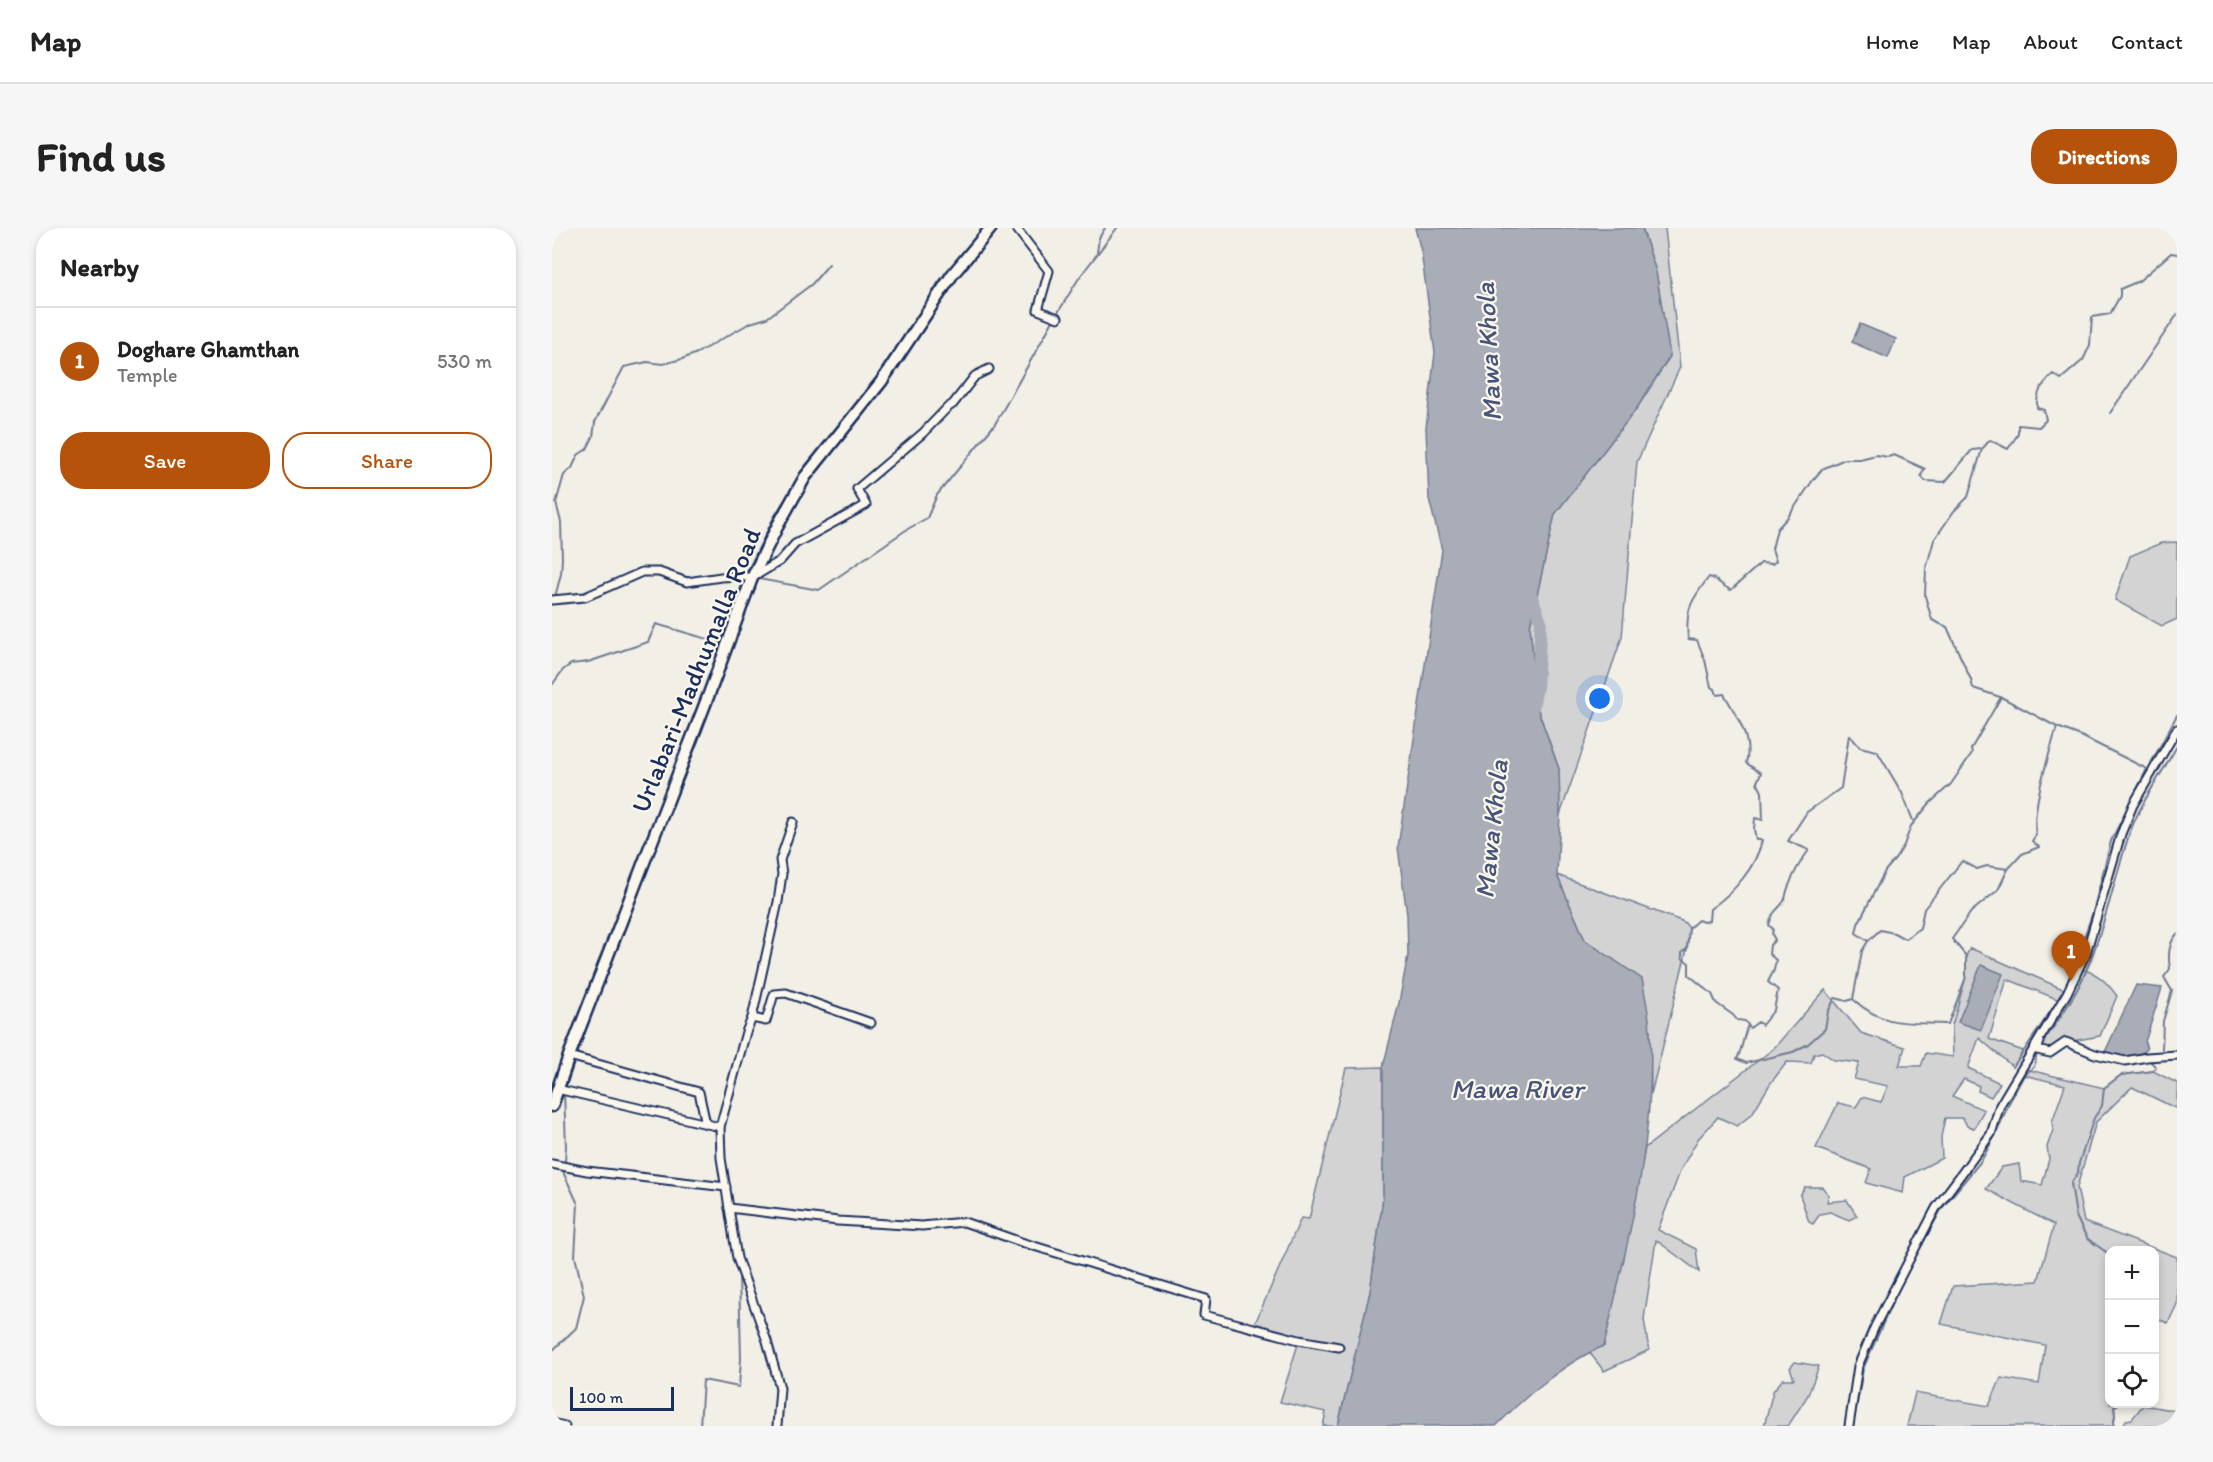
<!DOCTYPE html>
<html lang="en">
<head>
<meta charset="utf-8">
<style>
	:root { --surface:#fff; --page:#f6f6f6; --text:#222; --muted:#767676; --line:#e0e0e0; --accent:#b45309 }
	body { margin:0; font-family:Itim,sans-serif; background:var(--page); color:var(--text) }
	.controls { position:absolute; right:18px; bottom:18px; display:grid; overflow:hidden; border-radius:12px; box-shadow:0 3px 9px #0003 }
	.controls button { width:54px; height:54px; display:grid; place-items:center; padding:0; border:0; border-bottom:2px solid var(--line); background:var(--surface); color:var(--text); font:30px sans-serif }
	.scale { position:absolute; left:18px; bottom:15px; width:104px; box-sizing:border-box; padding-left:6px; border:3px solid #1b2f5e; border-top:0; font-size:16px; line-height:21px; white-space:nowrap; color:#1b2f5e; -webkit-text-stroke:4px #fbf7ec; paint-order:stroke }
	.you { position:absolute; left:1048px; top:471px; width:21px; height:21px; margin:-15px; border:4px solid #fff; border-radius:50%; background:#1a73e8; box-shadow:0 0 0 9px #1a73e833 }
	.badge { display:grid; place-items:center; width:39px; height:39px; border-radius:50%; background:var(--accent); color:#fff; font-size:20px; font-weight:700 }
	.pin { position:absolute; translate:-50% -50px; filter:drop-shadow(0 2px 3px #0008) }
	.pin::after { content:''; position:absolute; top:32px; width:21px; height:18px; background:inherit; clip-path:polygon(0 0,100% 0,50% 100%) }
	.list { margin:0; padding:0; list-style:none }
	h2 { display:flex; justify-content:space-between; align-items:center; height:78px; margin:0; padding:0 24px; font-size:26px }
	h2 small { font-size:20px; font-weight:400; color:var(--muted) }
	.list li { display:grid; grid-template-columns:39px 1fr auto; gap:18px; align-items:center; box-sizing:border-box; height:108px; padding:0 24px; border-top:2px solid var(--line) }
	.list b { display:block; font-size:22px; white-space:nowrap }
	.list p { margin:0; font-size:20px; white-space:nowrap; color:var(--muted) }
	.list em { font-size:20px; font-style:normal; color:var(--muted) }
	.actions { display:flex; gap:12px; padding:18px 24px }
	.actions a { flex:1; padding:14px 0; border:2px solid var(--accent); border-radius:24px; text-align:center; font-size:21px; color:var(--accent) }
	.actions .main { background:var(--accent); color:#fff }
	.icon { flex:none; width:33px; height:33px; fill:none; stroke:currentColor; stroke-width:2; stroke-linecap:round; stroke-linejoin:round }
	.map { position:relative; flex:none; width:1625px; height:1198px; overflow:hidden; border-radius:24px }
	header { display:flex; align-items:center; gap:36px; box-sizing:border-box; height:84px; padding:0 30px; background:var(--surface); border-bottom:2px solid var(--line) }
	header strong { font-size:28px }
	nav { display:flex; gap:33px; margin-inline-start:auto; font-size:21px }
	.intro { display:flex; align-items:center; justify-content:space-between; box-sizing:border-box; height:144px; padding:0 36px }
	h1 { margin:0; font-size:42px }
	.button { padding:15px 27px; border-radius:24px; background:var(--accent); color:#fff; font-size:21px; font-weight:700 }
	main { display:flex; gap:36px; padding:0 36px }
	aside { flex:1; background:var(--surface); border-radius:24px; box-shadow:0 3px 9px #0003 }
	.map>svg:first-child { display:block }
</style>
</head>
<body>
<header>
<strong>Map</strong>
<nav><a>Home</a><a>Map</a><a>About</a><a>Contact</a></nav>
</header>
<div class="intro"><h1>Find us</h1><a class="button">Directions</a></div>
<main>
<aside>
<h2>Nearby<small></small></h2>
<ul class="list">
<li><span class="badge">1</span><div><b>Doghare Ghamthan</b><p>Temple</p></div><em>530 m</em></li>
</ul>
<div class="actions"><a class="main">Save</a><a>Share</a></div>
</aside>
<div class="map">
<svg width="1625" height="1198" viewBox="0 0 1625 1198">
	<rect width="100%" height="100%" fill="#f2efe6"/>
	<filter id="ink" filterUnits="userSpaceOnUse"><feTurbulence type="fractalNoise" baseFrequency=".0167" numOctaves="2"/><feDisplacementMap in="SourceGraphic" scale="12" xChannelSelector="R" yChannelSelector="G"/><feConvolveMatrix kernelMatrix="1 2 1 2 8 2 1 2 1" color-interpolation-filters="sRGB"/></filter>
	<g filter="url(#ink)">
		<g fill="#d2d3d2" stroke="#768198" stroke-width="1.5">
			<path d="M1090 0H1113L1128 139 1085 234 1070 409 1008 587 1007 541 986 482 978 398 1003 286 1085 180 1118 128 1104 44Z"/>
			<path d="M1625 314V391L1610 398 1563 372 1578 328 1609 315Z"/>
			<path d="M1005 647 1132 694 1137 700 1135 721 1099 866 1098 804 1090 752 1033 712Z"/>
			<path d="M1418 720 1513 762 1526 741C1543 742 1556 755 1565 768L1548 808 1514 814 1498 825 1485 822 1510 773 1455 751 1437 811 1471 823 1461 839 1427 810 1416 840 1448 855 1439 869 1426 863 1427 858 1412 851 1400 868 1432 882 1422 900 1415 898 1411 890H1393L1389 909 1390 930 1353 949 1351 965 1314 955 1319 941 1264 920 1286 875 1304 879 1310 869 1329 874 1336 858 1302 851 1307 835 1282 832 1270 824 1262 826 1259 835 1235 834 1218 856 1200 886 1185 898 1166 889 1146 911 1129 941 1106 1002 1144 1021 1147 1044 1104 1012 1092 1091 1097 1122 1052 1143 1037 1124 1052 1118 1093 920 1221 821 1273 762 1309 805 1353 819 1347 838H1369L1374 825 1401 829 1400 797 1414 749V728Z"/>
			<path d="M831 839V970L818 1064 786 1198H771L774 1184 728 1174 747 1113 701 1100 749 990 757 991 794 840Z"/>
			<path d="M1469 840 1552 860 1569 847 1601 843 1625 855V881L1580 859 1544 894 1525 959 1532 994 1625 1029V1076L1616 1095 1605 1091 1603 1096 1602 1022H1558V1176H1567L1562 1179 1563 1188 1561 1198H1355L1363 1165 1437 1178 1449 1150 1487 1156 1493 1117 1389 1096 1401 1058 1486 1053 1502 997 1434 961 1450 939 1467 936 1469 953 1490 957 1497 931 1495 919 1501 902 1500 894 1513 857 1472 847Z"/>
			<path d="M1253 959H1270L1277 967 1275 974 1295 972 1305 988 1297 992 1278 984 1268 986 1261 996 1257 994 1248 967Z"/>
			<path d="M1243 1134 1267 1138 1256 1167 1236 1198H1212L1221 1163 1231 1151H1242L1238 1140Z"/>
			<path d="M1591 1177 1625 1183V1198H1571L1574 1192 1580 1191Z"/>
		</g>
		<g fill="#a9adb7" stroke="#707b93" stroke-width="1.5">
			<path d="M863 0H1090L1104 44 1118 128 1085 180 1003 286 978 398 986 482 1007 541 1008 587 1005 647 1033 712 1090 751C1093 769 1098 788 1098 806 1104 911 1075 1016 1052 1118 1015 1133 972 1169 944 1198H786L818 1064 831 970V839L847 775 856 727 855 687 846 619 890 322 877 271 874 200 883 125 869 23Z"/>
			<path d="M1308 96 1344 111 1336 130 1300 114Z"/>
			<path d="M1429 737 1451 746 1429 802 1406 794Z"/>
			<path d="M1584 757 1610 760 1593 814 1595 821 1584 829 1552 826Z"/>
		</g>
		<g fill="none" stroke-linecap="round" stroke-linejoin="round">
			<g stroke="#707b93" stroke-width="2">
				<path d="M545 25 547 10 553 0"/>
				<path d="M375 75 386 55 405 33"/>
				<path d="M505 86 527 50 565 0"/>
				<path d="M1558 185 1625 87"/>
				<path d="M275 213 324 152"/>
				<path d="M1430 221 1416 269 1402 283 1382 312 1374 341 1373 368 1380 392 1395 399 1419 452 1421 460 1448 469"/>
				<path d="M194 346 222 289 246 251"/>
				<path d="M202 360 207 351 267 362 354 302 375 290 385 267 443 196 502 91"/>
				<path d="M3 369 9 346 10 331 9 294 4 275 12 247 20 240 26 227 35 221 41 209 43 194 72 139 95 134 111 136 130 131 145 125 198 95 215 90 260 56 277 36"/>
				<path d="M0 457 11 442 19 436 36 434 96 414 104 396 169 415 192 351"/>
				<path d="M1599 535 1625 487"/>
				<path d="M112 596 132 550 152 495"/>
				<path d="M1316 713 1304 705 1306 696 1333 643 1344 630 1352 617 1359 598 1378 575 1399 556 1420 525 1419 521 1449 469 1505 499"/>
				<path d="M1302 772C1333 800 1357 794 1396 796L1414 749V728L1400 711 1419 684 1446 662 1456 641"/>
				<path d="M1196 797 1198 800 1206 794 1210 797 1222 782 1226 762 1216 754 1222 742 1224 732 1217 726 1218 717 1223 712 1220 706 1221 701 1217 697C1222 680 1224 685 1232 673 1234 670 1234 664 1236 660 1241 646 1248 634 1257 622L1236 613 1255 584 1289 560 1297 507 1308 519 1325 523 1350 565 1362 595"/>
				<path d="M1491 814C1507 791 1523 769 1534 743 1553 699 1562 652 1577 607 1588 575 1609 547 1625 518"/>
				<path d="M1610 821 1611 793 1620 763 1612 749 1618 741C1616 729 1616 715 1625 706"/>
				<path d="M1461 839 1513 762 1541 684 1559 613 1595 541 1529 508 1505 499C1497 526 1479 581 1484 607L1480 613 1487 619 1470 626 1456 641 1435 638 1425 641 1410 633 1372 681 1368 700 1353 711 1342 705 1328 702 1316 713 1310 723 1301 771 1295 773 1283 770 1276 784 1273 801 1256 816 1241 824 1194 835 1185 831C1191 819 1191 809 1196 797L1193 793 1185 792 1181 787 1164 775 1160 766 1137 747V735L1130 730V724L1135 721 1137 700 1146 692 1151 694 1157 693 1158 681C1181 665 1204 640 1210 612H1204L1202 601 1203 590 1211 592 1210 564 1205 554 1209 545 1194 535C1201 511 1184 487 1172 466L1165 467 1163 461 1159 459 1153 432 1145 412 1136 411C1133 382 1139 372 1157 349 1165 351 1170 358 1179 362L1209 335 1220 336 1224 333 1220 321 1225 301 1236 289 1261 252 1270 241 1293 231H1308L1324 227 1336 229 1342 227 1373 241 1369 247 1373 253 1393 254 1420 222 1430 221 1438 212 1456 221 1466 206V197L1487 199 1494 192 1492 182 1485 180C1484 164 1490 157 1501 146L1509 151 1531 132 1538 117 1540 89 1558 86 1568 68V61L1587 53 1619 25 1625 26"/>
				<path d="M1560 1022H1570"/>
				<path d="M1558 1023 1554 1024 1536 1011 1530 1001 1524 988 1519 955 1526 945 1527 935 1542 890 1550 878 1552 860 1569 847 1601 843 1604 839 1598 833"/>
				<path d="M0 1123 24 1100 32 1068 23 1028 26 976 12 946 14 919 12 864 40 783"/>
				<path d="M148 1198 151 1152 187 1159 189 1131 187 1043"/>
				<path d="M1301 1198 1311 1141 1347 1059 1390 980 1429 933 1444 906 1457 875 1472 847 1482 839 1485 824"/>
				<path d="M1561 1198 1563 1188 1562 1176"/>
			</g>
			<path stroke="#a9adb7" stroke-width="12" d="M977 361 989 393 985 459 981 479"/>
			<g stroke="#1b2f5e" stroke-width="11">
				<g id="street">
					<path d="M464 0 497 43 486 82 506 90"/>
					<path d="M0 372 33 369 90 344H107L135 354 169 349 189 348 200 350 228 333 243 316 314 277 305 261 371 205 395 180 401 176 423 148 437 141"/>
					<path d="M200 790 226 674 230 646 228 632 241 594"/>
					<path d="M1488 814 1485 822 1498 825 1514 814 1543 826 1573 833 1595 829 1625 827"/>
					<path d="M17 828 147 864 154 896"/>
					<path d="M5 861 168 899"/>
					<path d="M0 936 35 943 174 959"/>
					<path d="M177 980 286 993 370 998 412 994 469 1014 654 1071 652 1087 747 1112 787 1119"/>
					<path d="M0 1195 13 1198"/>
					<path d="M225 1198 228 1160 215 1113 185 1030 169 930 168 899 194 804 200 790 214 793 222 766 234 765 319 795"/>
					<path d="M1297 1198 1306 1138 1323 1098 1384 980 1439 906 1448 877 1515 765 1534 725 1569 606 1581 577 1625 501"/>
				</g>
			</g>
			<g stroke="#1b2f5e" stroke-width="15">
				<path id="secondary" d="M0 878 17 828 157 466 200 350 225 299 253 249 329 154 400 47 439 0"/>
			</g>
			<use href="#street" stroke="#fbf7ec" stroke-width="7"/>
			<use href="#secondary" stroke="#fbf7ec" stroke-width="10"/>
		</g>
	</g>
	<g text-anchor="middle" dominant-baseline="central" stroke-width="4.5" stroke-linejoin="round" paint-order="stroke">
		<g font-size="26" fill="#1b2f5e" stroke="#fbf7ec">
			<text transform="translate(144 442) rotate(-68)">Urlabari-Madhumalla Road</text>
		</g>
		<g font-size="27" font-style="italic" fill="#465579" stroke="#fbf7ec">
			<text transform="translate(936 124) rotate(-93)">Mawa Khola</text>
			<text transform="translate(939 601) rotate(-84)">Mawa Khola</text>
			<text x="965" y="860">Mawa River</text>
		</g>
	</g>
</svg>
<div class="controls">
<button>+</button>
<button>−</button>
<button><svg class="icon" aria-label="locate" viewBox="0 0 24 24"><circle cx="12" cy="12" r="6"/><path d="M12 2v4M12 18v4M2 12h4M18 12h4"/></svg></button>
</div>
<div class="scale">100 m</div>
<div class="you"></div>
<div class="pin badge" style="left:1519px;top:753px">1</div>
</div>
</main>
</body>
</html>
